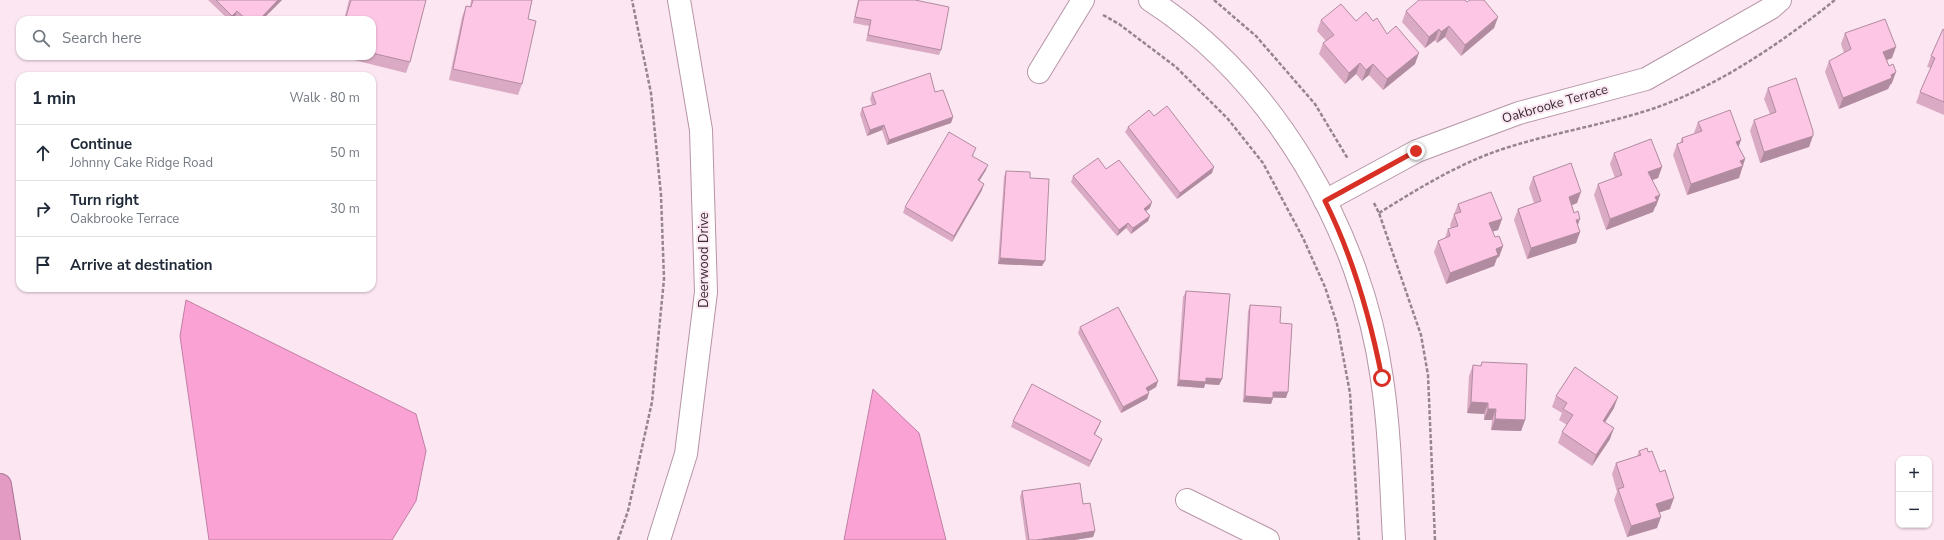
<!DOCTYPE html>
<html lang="en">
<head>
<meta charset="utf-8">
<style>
	:root { --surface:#fff; --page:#f2f2f3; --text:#1f2937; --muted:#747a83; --line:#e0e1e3 }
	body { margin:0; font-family:"Nunito Sans",sans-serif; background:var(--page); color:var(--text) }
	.controls { position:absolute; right:12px; bottom:12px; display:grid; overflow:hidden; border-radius:8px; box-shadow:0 1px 3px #0004 }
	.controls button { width:36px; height:36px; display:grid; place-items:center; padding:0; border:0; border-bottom:1px solid var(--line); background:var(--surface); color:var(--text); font:20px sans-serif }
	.stop { position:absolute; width:12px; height:12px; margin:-9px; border:3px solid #d93025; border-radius:50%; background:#fff }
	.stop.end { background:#d93025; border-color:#fff; box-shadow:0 1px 4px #0008 }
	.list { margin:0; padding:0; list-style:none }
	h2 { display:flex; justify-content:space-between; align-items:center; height:52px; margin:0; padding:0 16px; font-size:17px }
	h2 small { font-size:13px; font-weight:400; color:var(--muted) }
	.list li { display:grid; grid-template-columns:26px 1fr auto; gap:12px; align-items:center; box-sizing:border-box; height:56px; padding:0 16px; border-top:1px solid var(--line) }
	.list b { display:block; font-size:15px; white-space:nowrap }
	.list p { margin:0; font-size:13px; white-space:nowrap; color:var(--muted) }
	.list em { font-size:13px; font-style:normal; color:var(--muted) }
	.icon { flex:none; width:22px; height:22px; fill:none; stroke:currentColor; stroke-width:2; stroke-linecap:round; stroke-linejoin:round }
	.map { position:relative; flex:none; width:1944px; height:540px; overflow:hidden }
	.search { position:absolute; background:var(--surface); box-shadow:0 1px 3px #0004; left:16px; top:16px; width:360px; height:44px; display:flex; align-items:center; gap:10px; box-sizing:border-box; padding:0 14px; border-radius:12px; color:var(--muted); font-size:15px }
	.panel { position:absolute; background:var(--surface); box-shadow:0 1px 3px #0004; left:16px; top:72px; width:360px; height:220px; border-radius:12px }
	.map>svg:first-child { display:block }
</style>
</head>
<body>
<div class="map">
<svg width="1944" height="540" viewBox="0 0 1944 540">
	<rect width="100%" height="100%" fill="#fbe6f1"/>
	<g fill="#fba2d5" stroke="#c07ea4">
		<path d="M186 300 416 414 426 451 416 501 392 540H209L180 336Z"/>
		<path d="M873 389 919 433 946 540H844Z"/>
	</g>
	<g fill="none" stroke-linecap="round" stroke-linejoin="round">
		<g stroke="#b695a6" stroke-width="24">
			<g id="minor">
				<path d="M1039 72 1083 0"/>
				<path d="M1325 201 1417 151 1519 113 1646 79 1771 8 1780 0"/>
				<path d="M1187 500 1268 540"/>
			</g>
		</g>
		<g stroke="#b695a6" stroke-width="24">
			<g id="tertiary">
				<path d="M1150 0C1275 81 1362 233 1382 379 1390 432 1391 486 1394 540"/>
				<path d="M659 540 686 454 706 292 701 130 679 0"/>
			</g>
		</g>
		<g stroke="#a77391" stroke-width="24">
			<path id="motorway" d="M0 485 9 540"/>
		</g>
		<g stroke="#96858e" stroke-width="2.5" stroke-dasharray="4 2" stroke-linecap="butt">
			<path d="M1214 0 1256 36 1315 104 1348 159"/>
			<path d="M1103 15 1119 24 1176 67 1228 119 1263 163 1303 238 1325 287 1337 324 1350 393 1359 540"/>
			<path d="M1374 203 1379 213 1421 335 1428 375 1435 540"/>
			<path d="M1379 213C1416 190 1453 167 1494 152 1545 134 1600 126 1652 109 1717 87 1781 43 1835 0"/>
			<path d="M618 540 628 511 652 402 664 279 661 195 651 93 632 0"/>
		</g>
		<use href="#minor" stroke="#fff" stroke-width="22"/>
		<use href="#tertiary" stroke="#fff" stroke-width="22"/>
		<use href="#motorway" stroke="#e39bc4" stroke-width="22"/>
	</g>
	<g fill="#daaac4">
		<path d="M208 0H282L262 20H239L235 17 232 20H229Z"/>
		<path d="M349 0H426L410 62 406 73 338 56H372V20H344Z"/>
		<path d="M471 0H532L528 19 522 84 518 95 449 80 462 17 466 6 470 7Z"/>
		<path d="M858 0H915L941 50 939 55 866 41 869 26 853 23Z"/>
		<path d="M1467 2 1498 17 1494 28 1461 56 1445 37 1437 43 1435 40 1425 48 1402 22 1406 11Z"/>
		<path d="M1321 20 1373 21 1387 34 1415 64 1383 90 1369 75 1362 81 1356 74 1345 84 1319 54 1323 43 1326 41 1317 31Z"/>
		<path d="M1944 30V115L1916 103 1920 92 1931 68 1927 67 1931 56Z"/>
		<path d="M1845 33 1892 58 1887 60 1892 83 1890 85 1888 89 1839 109 1825 72 1829 61 1844 53 1841 44Z"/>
		<path d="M1768 88 1809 147 1760 163 1750 131 1754 120 1770 114 1764 99Z"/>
		<path d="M935 92 953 117 951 123 887 145 882 130 867 136 860 114 862 108 872 105 870 99 872 93Z"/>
		<path d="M1698 122 1741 140 1738 147 1745 159 1739 178 1687 195 1673 155 1677 144 1680 143 1682 138 1695 134 1694 133Z"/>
		<path d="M1128 127 1212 173 1177 199 1125 132Z"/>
		<path d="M1614 153 1662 167 1658 178 1652 180 1660 195 1656 206 1655 207 1653 212 1606 230 1594 195 1598 184 1615 178 1610 164Z"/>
		<path d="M974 154 973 156 986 170 979 181 982 190 952 242 903 213 905 207Z"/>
		<path d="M1106 169 1150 208 1146 211 1150 216 1148 221 1131 234 1126 228 1117 236 1071 182 1073 176Z"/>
		<path d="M1006 171 1030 178 1042 266 998 264 1004 177Z"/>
		<path d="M1533 177 1577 203 1572 205 1580 232 1576 243 1527 259 1514 220 1518 209 1534 203 1529 188Z"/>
		<path d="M1458 204 1502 219 1498 230 1492 231 1495 237 1503 246 1499 257 1497 258 1494 266 1446 284 1434 252 1438 241 1445 238 1448 229 1451 228 1450 225Z"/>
		<path d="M1186 291 1222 379 1219 385 1205 384 1204 388 1177 386 1183 297Z"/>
		<path d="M1250 305 1280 323 1286 398H1273L1271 404 1243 402 1248 311Z"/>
		<path d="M1080 327 1158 381 1156 387 1148 392 1149 393 1147 399 1121 413 1078 333Z"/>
		<path d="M1482 362 1525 420 1521 431 1491 430 1492 420H1484V414L1467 413 1469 376 1473 365 1480 366Z"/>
		<path d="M1556 396 1614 408 1605 422 1610 439 1592 466 1558 443 1562 432 1567 425 1559 420 1562 413 1552 407Z"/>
		<path d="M1013 421 1099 426 1094 435 1102 439 1100 444 1089 467 1011 427Z"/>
		<path d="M1639 451 1670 509 1659 512 1657 528 1627 537 1614 500 1617 492 1612 474 1616 463 1637 456Z"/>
		<path d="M1022 491 1083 504 1095 531 1093 537 1074 540H1026L1020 497Z"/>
	</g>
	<g fill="#b18ba0">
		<path d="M278 0H282L262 20H259Z"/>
		<path d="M237 11 235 17 232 20H231L232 16Z"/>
		<path d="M1498 17 1494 28 1461 56 1465 45Z"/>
		<path d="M1449 26 1445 37 1437 43 1441 32Z"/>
		<path d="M1439 29 1435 40 1425 48 1429 37Z"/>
		<path d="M1896 47 1892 58 1879 63 1883 52Z"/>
		<path d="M1419 53 1415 64 1383 90 1387 79Z"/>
		<path d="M1360 63 1356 74 1345 84 1349 73Z"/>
		<path d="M1373 64 1369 75 1362 81 1366 70Z"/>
		<path d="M1896 72 1892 83 1890 85 1888 89 1839 109 1843 98Z"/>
		<path d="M953 117 951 123 887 145 889 140Z"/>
		<path d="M884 125 882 130 867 136 870 130Z"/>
		<path d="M1813 136 1809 147 1760 163 1764 152Z"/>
		<path d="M1741 140 1737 151 1736 142Z"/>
		<path d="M1745 159 1739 178 1687 195 1691 184 1740 161Z"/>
		<path d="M988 165 986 170 976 186 978 180Z"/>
		<path d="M1214 167 1212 173 1177 199 1180 193Z"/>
		<path d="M1662 167 1658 178 1644 183 1648 172Z"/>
		<path d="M984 184 982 190 952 242 954 236Z"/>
		<path d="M1581 192 1577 203 1565 208 1569 197Z"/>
		<path d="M1660 195 1656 206 1655 207 1653 212 1606 230 1610 219Z"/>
		<path d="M1152 202 1150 208 1142 214 1144 209Z"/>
		<path d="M1150 216 1148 221 1131 234 1133 228Z"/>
		<path d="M1502 219 1498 230 1485 234 1489 223Z"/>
		<path d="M1580 219 1576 230V220Z"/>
		<path d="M1128 223 1126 228 1117 236 1119 230Z"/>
		<path d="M1580 232 1576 243 1527 259 1531 248Z"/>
		<path d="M1503 246 1499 257 1497 258 1494 266 1446 284 1450 273 1496 249Z"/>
		<path d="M1000 258 1045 261 1042 266 998 264Z"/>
		<path d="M1206 378 1222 379 1219 385 1205 384 1204 388 1177 386 1179 380Z"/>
		<path d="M1158 381 1156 387 1144 394 1146 388Z"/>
		<path d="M1273 392H1288L1286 398 1271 397Z"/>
		<path d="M1149 393 1147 399 1121 413 1123 407Z"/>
		<path d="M1245 396 1273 398 1271 404 1243 402Z"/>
		<path d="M1618 397 1614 408 1599 432 1603 421Z"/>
		<path d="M1471 402 1488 403 1484 414 1467 413Z"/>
		<path d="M1488 409H1496L1492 420H1484Z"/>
		<path d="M1495 419 1525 420 1521 431 1491 430Z"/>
		<path d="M1101 421 1099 426 1092 440 1094 434Z"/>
		<path d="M1614 428 1610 439 1592 466 1596 455Z"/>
		<path d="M1102 439 1100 444 1089 467 1091 461Z"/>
		<path d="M1674 498 1670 509 1652 515 1656 504Z"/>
		<path d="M1661 517 1657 528 1627 537 1631 526Z"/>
		<path d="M1095 531 1093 537 1074 540H1036Z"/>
	</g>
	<g fill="#fdc6e4" stroke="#b18ba0">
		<path d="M216 0H278L259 20H247L237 11 232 16Z"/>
		<path d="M351 0H426L410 62 372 53V20H345Z"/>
		<path d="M473 0H532L528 19 536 21 522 84 453 69 466 6 471 7Z"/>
		<path d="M859 0H915L949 7 941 50 868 35 871 20 855 17Z"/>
		<path d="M1419 0H1465L1467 2 1470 0H1484L1498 17 1465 45 1449 26 1441 32 1439 29 1429 37 1406 11Z"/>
		<path d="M1341 4 1356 21 1366 12 1373 21 1377 18 1387 34 1396 26 1419 53 1387 79 1373 64 1366 70 1360 63 1349 73 1323 43 1334 35 1321 20Z"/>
		<path d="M1885 19 1896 47 1883 52 1889 66 1893 64 1896 72 1891 75 1892 78 1843 98 1829 61 1851 49 1845 33Z"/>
		<path d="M1943 29 1944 30V102L1920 92 1935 58 1931 56Z"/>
		<path d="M930 73 935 92 943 90 953 117 889 140 884 125 870 130 862 108 876 104 872 93Z"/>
		<path d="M1796 78 1813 131V136L1764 152 1754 120 1776 112 1768 88Z"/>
		<path d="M1167 106 1214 167 1180 193 1128 127 1149 110 1154 116Z"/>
		<path d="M1730 110 1741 140 1736 142 1745 159 1740 161 1743 166 1691 184 1677 144 1683 142 1682 138 1702 131 1698 122Z"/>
		<path d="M949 132 976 148 972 156 988 165 978 180 984 184 954 236 905 207Z"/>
		<path d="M1651 139 1662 167 1648 172 1660 195 1655 197 1657 201 1610 219 1598 184 1622 175 1614 153Z"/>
		<path d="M1098 158 1106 169 1119 160 1152 202 1144 209 1150 216 1133 228 1128 223 1119 230 1073 176Z"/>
		<path d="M1571 163 1581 192 1569 197 1574 213 1578 211 1580 219 1576 220 1580 232 1531 248 1518 209 1541 201 1533 177Z"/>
		<path d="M1006 171 1030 172V178L1049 179 1045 261 1000 258Z"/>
		<path d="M1491 192 1502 219 1489 223 1495 237 1499 236 1503 246 1496 249 1498 255 1450 273 1438 241 1450 236 1448 229 1458 226 1454 214 1461 212 1458 204Z"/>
		<path d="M1186 291 1230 294 1222 379 1206 378V382L1179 380Z"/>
		<path d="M1250 305 1281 307 1280 323 1292 324 1288 392H1273V398L1245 396Z"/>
		<path d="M1118 307 1158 381 1146 388 1149 393 1123 407 1080 327Z"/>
		<path d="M1482 362 1527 364 1525 420 1495 419 1496 409H1488V403L1471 402 1473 365 1481 366Z"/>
		<path d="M1575 367 1618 397 1603 421 1614 428 1596 455 1562 432 1573 415 1563 409 1567 403 1556 396Z"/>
		<path d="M1032 384 1101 421 1094 434 1102 439 1091 461 1013 421Z"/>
		<path d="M1647 448 1648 452 1652 451 1660 472 1665 470 1674 498 1656 504 1661 517 1631 526 1618 489 1624 487 1616 463 1641 455 1639 451Z"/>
		<path d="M1080 483 1083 504 1090 503 1095 531 1036 540H1029L1022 491Z"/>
	</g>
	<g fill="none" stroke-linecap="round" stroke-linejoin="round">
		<path stroke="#d93025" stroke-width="5" d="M1382 378C1370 317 1353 257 1325 201L1416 151"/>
	</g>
	<g text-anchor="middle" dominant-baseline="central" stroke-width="4" stroke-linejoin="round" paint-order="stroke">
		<g font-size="13" fill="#372a31" stroke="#fbe6f1">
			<text transform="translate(1555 104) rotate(-16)">Oakbrooke Terrace</text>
			<text transform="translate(704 260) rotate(-90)">Deerwood Drive</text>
		</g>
	</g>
</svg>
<div class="controls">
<button>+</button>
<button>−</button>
</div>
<div class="stop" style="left:1382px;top:378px"></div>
<div class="stop end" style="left:1416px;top:151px"></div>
<div class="search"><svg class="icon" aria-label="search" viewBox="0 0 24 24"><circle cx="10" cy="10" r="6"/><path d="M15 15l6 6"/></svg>Search here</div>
<section class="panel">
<h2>1 min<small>Walk · 80 m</small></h2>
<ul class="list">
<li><svg class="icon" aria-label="ahead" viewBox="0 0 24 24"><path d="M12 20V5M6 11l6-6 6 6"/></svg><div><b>Continue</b><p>Johnny Cake Ridge Road</p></div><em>50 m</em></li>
<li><svg class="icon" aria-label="right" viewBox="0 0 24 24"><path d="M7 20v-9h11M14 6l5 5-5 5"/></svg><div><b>Turn right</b><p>Oakbrooke Terrace</p></div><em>30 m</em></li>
<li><svg class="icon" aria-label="arrive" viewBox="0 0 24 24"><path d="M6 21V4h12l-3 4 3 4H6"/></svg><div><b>Arrive at destination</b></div></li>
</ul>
</section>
</div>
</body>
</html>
